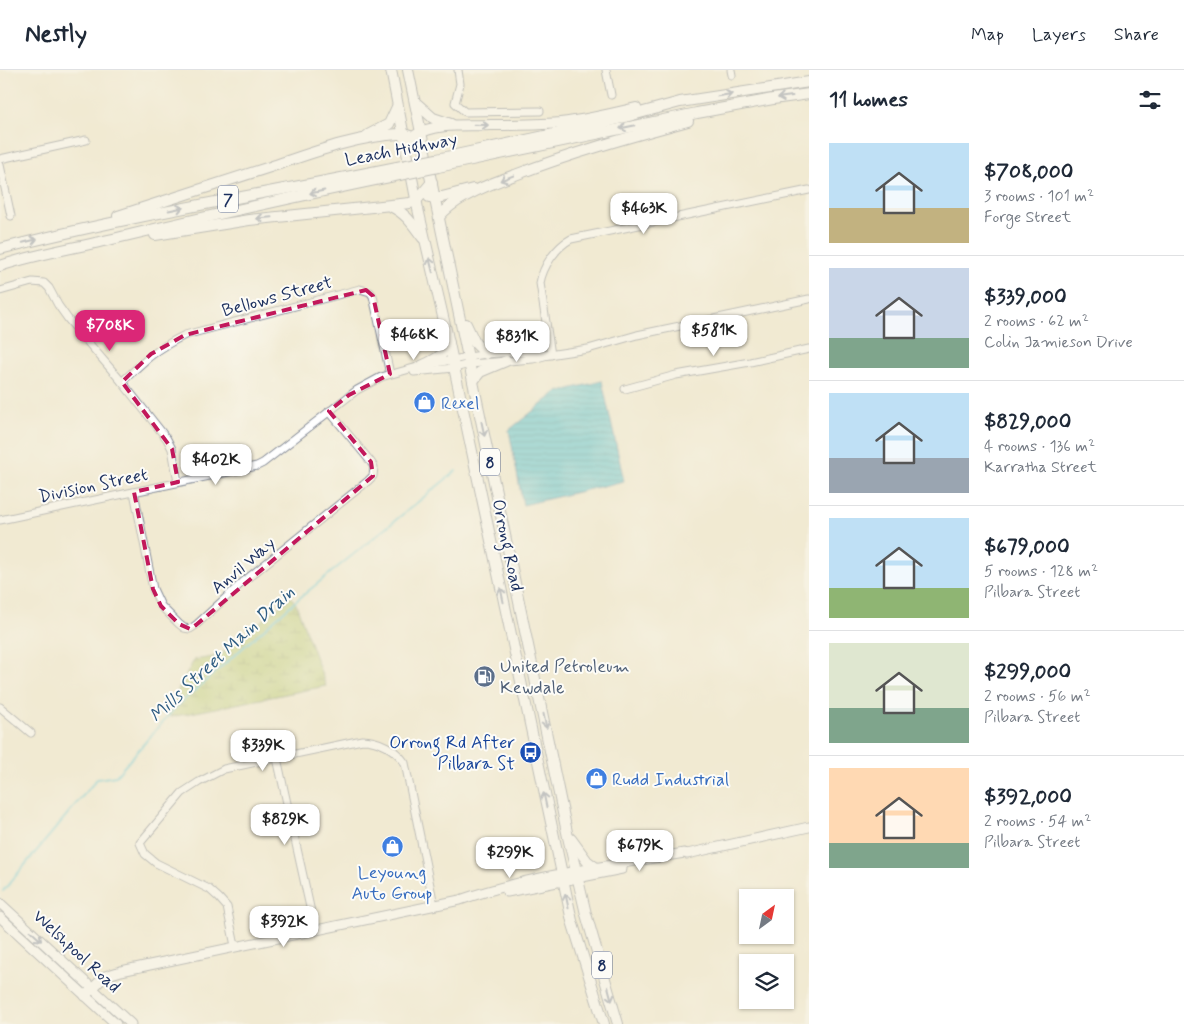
<!DOCTYPE html>
<meta charset="utf-8">
<style>
:root{--surface:#fff;--page:#f2f2f3;--text:#1f2937;--muted:#747a83;--line:#e0e1e3;--accent:#db2777}
body{margin:0;font-family:Mynerve,sans-serif;background:var(--page);color:var(--text);height:100vh;display:flex;flex-direction:column;font-size:19px;white-space:nowrap}
*{box-sizing:border-box;margin:0}
p{font-size:16px;color:var(--muted)}
.icon{flex:none;width:28px;height:28px;fill:none;stroke:currentColor;stroke-width:2;stroke-linecap:round;stroke-linejoin:round}
.map{position:relative;flex:1;overflow:hidden}
.panel{display:flex;flex-direction:column;background:var(--surface);width:375px}
.panel>*{flex:none}
.needle{width:32px;rotate:33deg}
.tools{position:absolute;left:739px;top:819px;display:grid;gap:10px}
.tools a{display:grid;place-items:center;width:55px;height:55px;border-radius:0px;background:var(--surface);box-shadow:0 1px 4px #0004;font-size:25px}
.price{position:absolute;translate:-50% -42px;padding:0 11px;border-radius:10px;background:#fff;color:#222;font-size:16px;line-height:32px;filter:drop-shadow(0 1px 2px #0008)}
.price::after{content:'';position:absolute;left:50%;top:30px;width:15px;height:11px;margin-left:-8px;background:inherit;clip-path:polygon(0 0,100% 0,50% 100%)}
.price.active{background:var(--accent);color:#fff}
ul{padding:0;list-style:none}
li{display:flex;align-items:center;gap:15px;height:125px;padding:0 20px}
li+li{border-top:1px solid var(--line)}
li span{display:grid;place-items:center;flex:none;width:140px;height:100px;border-radius:0px;color:#555}
li>.icon{margin-inline-start:auto}
span .icon{width:60px;height:60px;fill:#fffc;stroke-width:1}
li b{font-size:21px}
h2{display:flex;justify-content:space-between;align-items:center;height:60px;padding:0 20px;font-size:21px}
header{display:flex;align-items:center;gap:30px;box-sizing:border-box;height:70px;padding:0 25px;background:var(--surface);border-bottom:1px solid var(--line)}
header strong{font-size:24px}
nav{display:flex;gap:28px;margin-inline-start:auto;font-size:18px}
main{display:flex;flex:1;min-height:0}
.map>svg:first-child{display:block}
.wetland{fill:url(#wetland-marsh);stroke:#697c66}
.water{fill:url(#water-rules);stroke:#3b7a9a}
.lines{fill:none;stroke-linecap:round;stroke-linejoin:round}
.stream{stroke:#5bc6d5;stroke-width:2}
.minor-casing{stroke:#868c98;stroke-width:9}
.major-casing{stroke:#868c98;stroke-width:11}
.highway-casing{stroke:#868c98;stroke-width:12}
.minor{stroke:#fff;stroke-width:7}
.major{stroke:#fff;stroke-width:9}
.highway{stroke:#fff;stroke-width:10}
.highway-bridge-casing{stroke:#868c98;stroke-width:12;stroke-linecap:butt}
.highway-bridge{stroke:#fff;stroke-width:10}
.oneway{stroke:#8d97ae}
.marked{fill:none;stroke:#c2185b;stroke-width:4;stroke-dasharray:10 6;stroke-linejoin:round}
.labels{text-anchor:middle;stroke-width:4;stroke-linejoin:round;paint-order:stroke}
.shield{fill:#fdfcf7;stroke:#5f6c8c;stroke-width:1}
.shield-label{font-size:16px;font-weight:bold;fill:#1b2f5e}
.street-label{font-size:18px;fill:#1b2f5e;stroke:#fdfcf7}
.shop-label{font-size:18px;fill:#366cbe;stroke:#fdfcf7;text-anchor:start}
.service-label{font-size:18px;fill:#4e5e75;stroke:#fdfcf7;text-anchor:start}
.transit-label{font-size:18px;fill:#164399;stroke:#fdfcf7;text-anchor:end}
.water-label{font-size:19px;font-style:italic;fill:#2e5c82;stroke:#fdfcf7}
</style>
<header>
<strong>Nestly</strong>
<nav><a>Map</a><a>Layers</a><a>Share</a></nav>
</header>
<main>
<div class="map">
<svg width="809" height="954" viewBox="0 0 809 954">
<defs>
<pattern id="wetland-marsh" width="20" height="14" patternUnits="userSpaceOnUse" patternTransform="scale(1.25)"><rect width="20" height="14" fill="#b7ca6e"/><path d="M1 5h8M5 5V1M11 12h8M15 12V8" fill="none" stroke="#94a45e"/></pattern>
<pattern id="water-rules" width="6" height="5" patternUnits="userSpaceOnUse" patternTransform="scale(1.25)"><rect width="6" height="5" fill="#5bc6d5"/><path d="M0 2.5h6" fill="none" stroke="#4aa1b0"/></pattern>
</defs>
<rect width="100%" height="100%" fill="#fdfcf7"/>
<filter id="ink" filterUnits="userSpaceOnUse"><feTurbulence type="fractalNoise" baseFrequency=".02" numOctaves="2"/><feDisplacementMap in="SourceGraphic" scale="10" xChannelSelector="R" yChannelSelector="G"/><feConvolveMatrix kernelMatrix="1 2 1 2 8 2 1 2 1" color-interpolation-filters="sRGB"/></filter>
<filter id="wash" filterUnits="userSpaceOnUse"><feTurbulence type="fractalNoise" baseFrequency=".0096" numOctaves="4" result="noise"/><feDisplacementMap in="SourceGraphic" scale="20" xChannelSelector="R" yChannelSelector="G"/><feGaussianBlur stdDeviation="1.12" result="paint"/><feColorMatrix in="noise" values="0 0 0 0 0 0 0 0 0 0 0 0 0 0 0 0 0 1.4 0 .05"/><feComposite in="paint" operator="in"/></filter>
<g filter="url(#wash)">
<rect width="100%" height="100%" fill="#f1ead2"/>
<path class="wetland" d="M291,527L296,534L326,616L171,647L166,643L194,590L219,586Z"/>
<path class="water" d="M602,311L624,411L523,435L509,360L557,322Z"/>
<g class="lines">
<path class="stream" d="M3,821L97,709L116,706L174,639L291,535L456,401"/>
</g>
</g>
<g filter="url(#ink)">
<g class="lines">
<defs>
<g id="minor">
<path d="M458,0L460,14L455,33L465,42L540,41"/>
<path d="M606,0L611,25"/>
<path d="M731,0L732,5"/>
<path d="M0,89L86,70"/>
<path d="M0,95L11,146"/>
<path d="M0,221L32,212L44,213L49,218L58,235L68,249L122,312L167,369L172,379L178,412"/>
<path d="M551,285L540,213C543,196 556,177 571,169L809,120"/>
<path d="M432,294C470,286 508,278 548,285"/>
<path d="M414,302L454,298L470,294L533,289L548,285L588,279L637,265L809,229"/>
<path d="M122,312C145,290 156,279 185,265L360,219L370,222L373,226L390,304"/>
<path d="M625,319L676,305L750,292L809,279"/>
<path d="M134,422L153,519L161,536L179,554L184,558L190,559L196,555L243,512L368,411L373,406L374,397L371,392L329,341"/>
<path d="M0,450L257,396L263,393L357,320L381,307L421,296"/>
<path d="M0,637L31,663"/>
<path d="M277,688L315,860"/>
<path d="M235,876L227,837L219,828L209,819L156,793L145,784L140,773L182,723L199,712L224,699L362,670C378,670 396,679 405,693L434,835"/>
</g>
<g id="major">
<path d="M507,822L622,799"/>
<path d="M0,833L131,954"/>
<path d="M0,847L116,954"/>
<path d="M85,926L105,906L121,901L460,830C532,805 609,796 684,783L687,784L809,757"/>
</g>
<g id="highway">
<path d="M391,0L418,139L447,264L572,851L604,954"/>
<path d="M408,0L568,767L586,844L618,954"/>
<path d="M415,32L433,48L451,54"/>
<path d="M368,65L389,54L397,37"/>
<path d="M416,65C437,52 467,56 491,55C514,55 537,55 560,53C586,50 611,44 636,38"/>
<path d="M437,89L596,55L680,32L809,12"/>
<path d="M438,97L697,43L773,29L809,24"/>
<path d="M429,127H442L473,119"/>
<path d="M390,136C406,143 413,155 423,168"/>
<path d="M118,146C169,130 219,113 270,97C312,83 353,67 398,64C409,63 418,70 424,78"/>
<path d="M439,147C454,127 492,113 515,105C572,83 629,67 688,51"/>
<path d="M155,165L249,150L410,133L416,131L432,112"/>
<path d="M0,179C131,145 265,124 397,97"/>
<path d="M0,196C40,183 81,177 121,167C214,145 306,124 399,105"/>
<path d="M466,254L475,273L486,284"/>
<path d="M419,297C431,292 445,286 449,273"/>
<path d="M473,311L480,302L506,291"/>
<path d="M571,769L587,791L595,797"/>
</g>
</defs>
<use href="#minor" class="minor-casing"/>
<use href="#major" class="major-casing"/>
<use href="#highway" class="highway-casing"/>
<use href="#minor" class="minor"/>
<use href="#major" class="major"/>
<use href="#highway" class="highway"/>
<defs>
<g id="highway-bridge">
<path d="M397,97L437,89"/>
<path d="M399,105L438,97"/>
</g>
</defs>
<use href="#highway-bridge" class="highway-bridge-casing"/>
<use href="#highway-bridge" class="highway-bridge"/>
</g>
<defs><path id="oneway-shaft" d="M-6 0H5M1.5-3L5.5 0L1.5 3" fill="none" stroke-width="1.6" stroke-linecap="round" stroke-linejoin="round" transform="scale(1.25)"/></defs>
<g class="oneway">
<use href="#oneway-shaft" transform="translate(725 25) rotate(-9)"/>
<use href="#oneway-shaft" transform="translate(785 27) rotate(173)"/>
<use href="#oneway-shaft" transform="translate(481 55) rotate(1)"/>
<use href="#oneway-shaft" transform="translate(627 57) rotate(168)"/>
<use href="#oneway-shaft" transform="translate(507 108) rotate(159)"/>
<use href="#oneway-shaft" transform="translate(317 122) rotate(168)"/>
<use href="#oneway-shaft" transform="translate(176 139) rotate(-12)"/>
<use href="#oneway-shaft" transform="translate(264 148) rotate(175)"/>
<use href="#oneway-shaft" transform="translate(30 171) rotate(-14)"/>
<use href="#oneway-shaft" transform="translate(431 195) rotate(-104)"/>
<use href="#oneway-shaft" transform="translate(483 359) rotate(78)"/>
<use href="#oneway-shaft" transform="translate(502 525) rotate(-102)"/>
<use href="#oneway-shaft" transform="translate(545 651) rotate(78)"/>
<use href="#oneway-shaft" transform="translate(545 730) rotate(-102)"/>
<use href="#oneway-shaft" transform="translate(567 831) rotate(-102)"/>
<use href="#oneway-shaft" transform="translate(36 866) rotate(43)"/>
<use href="#oneway-shaft" transform="translate(610 924) rotate(75)"/>
</g>
</g>
<path d="M0 0H809V954H0ZM366,220L373,226L390,304L349,325L329,341L371,392L373,406L196,555L190,559L179,554L161,536L153,519L134,422L178,412L172,379L122,312L151,284L185,265Z" fill="#f1ead2" fill-opacity=".55" fill-rule="evenodd"/>
<path class="marked" d="M366,220L373,226L390,304L349,325L329,341L371,392L373,406L196,555L190,559L179,554L161,536L153,519L134,422L178,412L172,379L122,312L151,284L185,265Z"/>
<defs>
<symbol id="shop-disc" viewBox="-11 -11 22 22"><circle r="9.5" fill="#3f7fe0" stroke="#fdfcf7"/><path d="M-5-2.5h2.3a2.7 3.5 0 0 1 5.4 0H5L5.5 6h-11ZM-1.5-2.5h3a1.5 2.3 0 0 0-3 0Z" fill="#fff"/></symbol>
<symbol id="fuel-disc" viewBox="-11 -11 22 22"><circle r="9.5" fill="#5c6f8a" stroke="#fdfcf7"/><path d="M-5.5-6h7V0h2V4h1.3V-2.5L3-4.5l.8-.8L6-3V5H2.5V1h-1V6h-7ZM-4.2-4.7v3.2H.2V-4.7Z" fill="#fff"/></symbol>
<symbol id="bus-disc" viewBox="-11 -11 22 22"><circle r="9.5" fill="#1a4fb4" stroke="#fdfcf7"/><path d="M-5-6H5V4H4V6H2V4H-2V6H-4V4H-5ZM-3.5-4V0h7V-4ZM-3.5 1.2v1.5H-2V1.2ZM2 1.2v1.5H3.5V1.2Z" fill="#fff"/></symbol>
</defs>
<g fill-rule="evenodd">
<use href="#shop-disc" x="412" y="320" width="25" height="25"/>
<use href="#fuel-disc" x="472" y="594" width="25" height="25"/>
<use href="#bus-disc" x="518" y="670" width="25" height="25"/>
<use href="#shop-disc" x="584" y="696" width="25" height="25"/>
<use href="#shop-disc" x="380" y="764" width="25" height="25"/>
</g>
<g class="labels">
<g class="shield">
<rect x="218" y="115.5" width="20" height="27" rx="4"/>
<rect x="480" y="378.5" width="20" height="27" rx="4"/>
<rect x="592" y="881.5" width="20" height="27" rx="4"/>
</g>
<g class="shield-label">
<text x="228" y="135">7</text>
<text x="490" y="398">8</text>
<text x="602" y="901">8</text>
</g>
<g class="street-label">
<text transform="translate(401 79) rotate(-11)" y="6">Leach Highway</text>
<text transform="translate(277 226) rotate(-15)" y="6">Bellows Street</text>
<text transform="translate(93 415) rotate(-12)" y="6">Division Street</text>
<text transform="translate(508 475) rotate(78)" y="6">Orrong Road</text>
<text transform="translate(243 495) rotate(-40)" y="6">Anvil Way</text>
<text transform="translate(77 881) rotate(43)" y="6">Welshpool Road</text>
</g>
<g class="shop-label">
<text x="441" y="339">Rexel</text>
<text x="612" y="715">Rudd Industrial</text>
<text x="392" y="808" text-anchor="middle">Leyoung<tspan x="392" dy="21">Auto Group</tspan></text>
</g>
<g class="service-label">
<text x="500" y="602">United Petroleum<tspan x="500" dy="21">Kewdale</tspan></text>
</g>
<g class="transit-label">
<text x="515" y="678">Orrong Rd After<tspan x="515" dy="21">Pilbara St</tspan></text>
</g>
<g class="water-label">
<text transform="translate(221 583) rotate(-43)" y="7">Mills Street Main Drain</text>
</g>
</g>
</svg>
<div class="tools">
<a><svg class="needle" viewBox="-14 -14 28 28"><path d="M0-13l5 13h-10z" fill="#e53935"/><path d="M0 13l5-13h-10z" fill="#747a83"/></svg></a>
<a><svg class="icon" aria-label="layers" viewBox="0 0 24 24"><path d="M12 4l9 5-9 5-9-5zM3 14l9 5 9-5"/></svg></a>
</div>
<b class="price" style="left:644px;top:165px">$463K</b>
<b class="price active" style="left:110px;top:282px">$708K</b>
<b class="price" style="left:714px;top:287px">$581K</b>
<b class="price" style="left:414px;top:291px">$468K</b>
<b class="price" style="left:517px;top:293px">$831K</b>
<b class="price" style="left:216px;top:416px">$402K</b>
<b class="price" style="left:263px;top:702px">$339K</b>
<b class="price" style="left:285px;top:776px">$829K</b>
<b class="price" style="left:640px;top:802px">$679K</b>
<b class="price" style="left:510px;top:809px">$299K</b>
<b class="price" style="left:284px;top:878px">$392K</b>
</div>
<section class="panel">
<h2>11 homes<svg class="icon" aria-label="filters" viewBox="0 0 24 24"><path d="M4 7h16M4 17h16"/><circle cx="9" cy="7" r="2"/><circle cx="15" cy="17" r="2"/></svg></h2>
<ul>
<li><span style="background:linear-gradient(#bfe0f5 65%,#c2b280 0)"><svg class="icon" aria-label="home" viewBox="0 0 24 24"><path d="M3 11l9-7 9 7M6 9v11h12V9"/></svg></span><div><b>$708,000</b><p>3 rooms · 101 m²</p><p>Forge Street</p></div></li>
<li><span style="background:linear-gradient(#c9d6e8 70%,#7fa58c 0)"><svg class="icon" aria-label="home" viewBox="0 0 24 24"><path d="M3 11l9-7 9 7M6 9v11h12V9"/></svg></span><div><b>$339,000</b><p>2 rooms · 62 m²</p><p>Colin Jamieson Drive</p></div></li>
<li><span style="background:linear-gradient(#bfe0f5 65%,#9aa5b1 0)"><svg class="icon" aria-label="home" viewBox="0 0 24 24"><path d="M3 11l9-7 9 7M6 9v11h12V9"/></svg></span><div><b>$829,000</b><p>4 rooms · 136 m²</p><p>Karratha Street</p></div></li>
<li><span style="background:linear-gradient(#bfe0f5 70%,#8fb573 0)"><svg class="icon" aria-label="home" viewBox="0 0 24 24"><path d="M3 11l9-7 9 7M6 9v11h12V9"/></svg></span><div><b>$679,000</b><p>5 rooms · 128 m²</p><p>Pilbara Street</p></div></li>
<li><span style="background:linear-gradient(#dfe7d0 65%,#7fa58c 0)"><svg class="icon" aria-label="home" viewBox="0 0 24 24"><path d="M3 11l9-7 9 7M6 9v11h12V9"/></svg></span><div><b>$299,000</b><p>2 rooms · 56 m²</p><p>Pilbara Street</p></div></li>
<li><span style="background:linear-gradient(#ffd9b3 75%,#7fa58c 0)"><svg class="icon" aria-label="home" viewBox="0 0 24 24"><path d="M3 11l9-7 9 7M6 9v11h12V9"/></svg></span><div><b>$392,000</b><p>2 rooms · 54 m²</p><p>Pilbara Street</p></div></li>
</ul>
</section>
</main>
